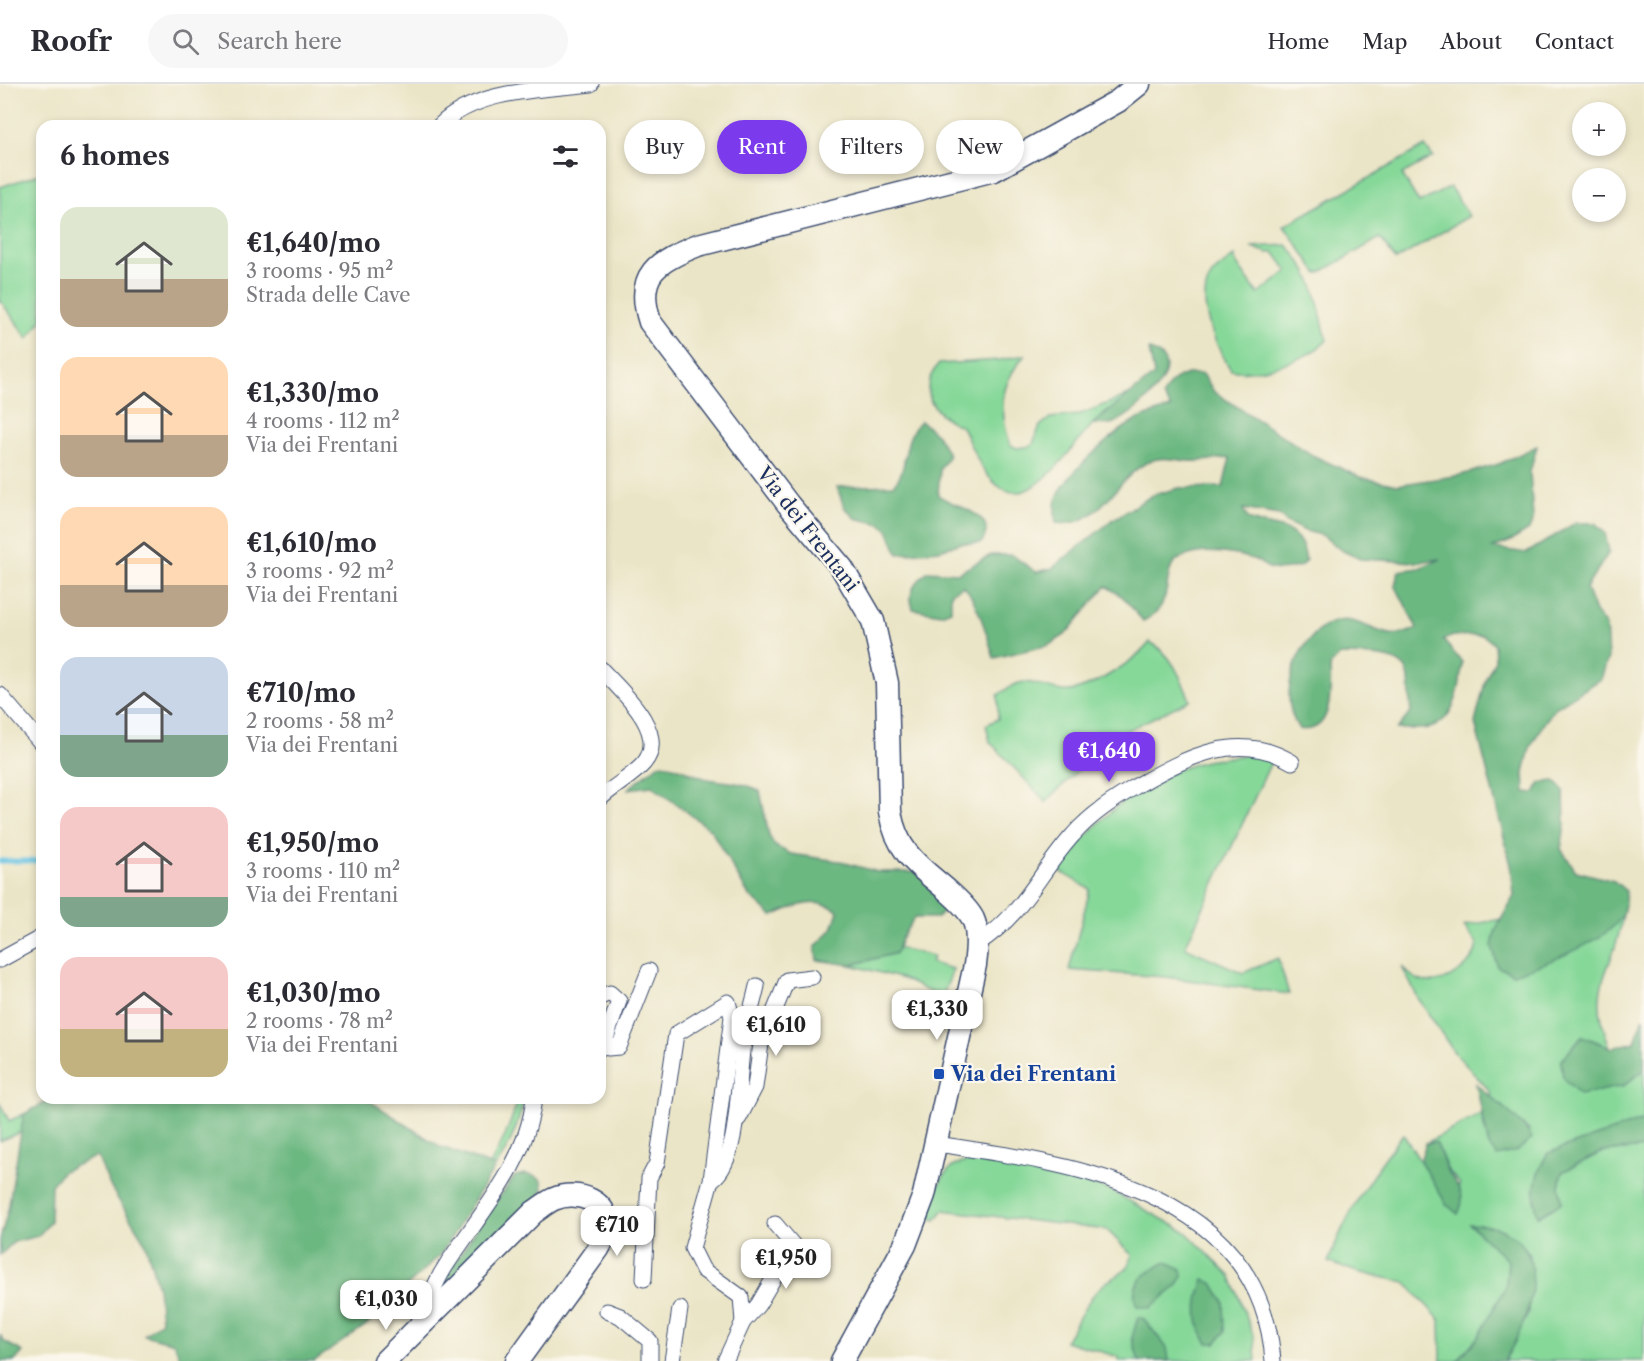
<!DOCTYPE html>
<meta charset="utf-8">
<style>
:root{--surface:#fff;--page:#f7f7f7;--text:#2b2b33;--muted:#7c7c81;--line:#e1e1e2;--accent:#7c3aed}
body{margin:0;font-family:"Libre Caslon Text",serif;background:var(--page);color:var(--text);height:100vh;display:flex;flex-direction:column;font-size:22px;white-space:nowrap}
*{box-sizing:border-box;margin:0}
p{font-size:20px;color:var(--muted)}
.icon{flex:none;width:33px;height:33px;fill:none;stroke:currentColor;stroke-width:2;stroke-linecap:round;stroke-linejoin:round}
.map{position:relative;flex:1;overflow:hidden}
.panel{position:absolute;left:36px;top:36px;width:570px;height:984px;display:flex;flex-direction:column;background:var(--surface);border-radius:18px;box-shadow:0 3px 9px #0003}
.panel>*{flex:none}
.guide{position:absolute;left:624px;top:36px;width:570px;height:54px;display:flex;gap:12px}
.controls{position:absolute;left:1572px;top:18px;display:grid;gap:12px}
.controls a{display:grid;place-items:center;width:54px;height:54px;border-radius:50%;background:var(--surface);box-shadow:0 3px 9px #0003;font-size:30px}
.price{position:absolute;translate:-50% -51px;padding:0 14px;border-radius:12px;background:#fff;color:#222;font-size:20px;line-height:39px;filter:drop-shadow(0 2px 3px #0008)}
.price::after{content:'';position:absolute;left:50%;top:36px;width:18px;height:14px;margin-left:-9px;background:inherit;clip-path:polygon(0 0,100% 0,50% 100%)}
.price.on{background:var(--accent);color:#fff}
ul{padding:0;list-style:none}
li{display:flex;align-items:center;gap:18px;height:150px;padding:0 24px}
li span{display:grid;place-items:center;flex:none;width:168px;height:120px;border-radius:18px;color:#555}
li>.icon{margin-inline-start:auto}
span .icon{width:72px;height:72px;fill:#fffc;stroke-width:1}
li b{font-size:26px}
h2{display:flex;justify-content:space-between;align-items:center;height:72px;padding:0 24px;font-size:26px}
.pill{padding:0 21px;border-radius:27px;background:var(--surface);box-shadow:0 3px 9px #0003;font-size:21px;line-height:54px}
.pill.on{background:var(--accent);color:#fff}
header{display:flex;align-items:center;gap:36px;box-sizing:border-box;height:84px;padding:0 30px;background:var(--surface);border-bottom:2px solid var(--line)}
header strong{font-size:28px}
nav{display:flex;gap:33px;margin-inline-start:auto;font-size:21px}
.search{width:420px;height:54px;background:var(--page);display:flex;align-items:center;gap:15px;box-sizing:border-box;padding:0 21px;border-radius:33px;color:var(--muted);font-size:22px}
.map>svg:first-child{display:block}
.green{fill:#86d899;stroke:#50847c;stroke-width:1.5}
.forest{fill:#6cb881;stroke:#447470;stroke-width:1.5}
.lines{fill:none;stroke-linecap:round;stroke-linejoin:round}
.stream{stroke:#66c3e4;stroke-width:5}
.street-casing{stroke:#3a4a6e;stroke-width:17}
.secondary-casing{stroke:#3a4a6e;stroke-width:25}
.street{stroke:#fff;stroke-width:15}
.secondary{stroke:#fff;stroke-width:22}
.transit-dot{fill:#1a4fb4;stroke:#fbf7ec;stroke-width:2}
.labels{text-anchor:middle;stroke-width:4.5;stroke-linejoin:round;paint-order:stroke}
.street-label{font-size:20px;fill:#1b2f5e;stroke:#fbf7ec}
.transit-label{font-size:20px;font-weight:bold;fill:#164399;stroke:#fbf7ec;text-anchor:start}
</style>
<header>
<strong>Roofr</strong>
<div class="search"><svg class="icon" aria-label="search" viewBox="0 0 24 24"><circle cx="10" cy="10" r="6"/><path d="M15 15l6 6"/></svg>Search here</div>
<nav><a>Home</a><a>Map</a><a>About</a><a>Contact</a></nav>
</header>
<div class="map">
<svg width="1644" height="1277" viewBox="0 0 1644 1277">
<rect width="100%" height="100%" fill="#fbf7ec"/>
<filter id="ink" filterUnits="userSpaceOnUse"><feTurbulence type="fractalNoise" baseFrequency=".0167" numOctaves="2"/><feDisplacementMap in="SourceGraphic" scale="12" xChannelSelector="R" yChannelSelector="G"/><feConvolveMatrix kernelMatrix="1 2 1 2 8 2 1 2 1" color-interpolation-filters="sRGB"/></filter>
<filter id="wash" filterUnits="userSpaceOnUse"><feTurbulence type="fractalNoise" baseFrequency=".008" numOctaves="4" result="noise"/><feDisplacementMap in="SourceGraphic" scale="24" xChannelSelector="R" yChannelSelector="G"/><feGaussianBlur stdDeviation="1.35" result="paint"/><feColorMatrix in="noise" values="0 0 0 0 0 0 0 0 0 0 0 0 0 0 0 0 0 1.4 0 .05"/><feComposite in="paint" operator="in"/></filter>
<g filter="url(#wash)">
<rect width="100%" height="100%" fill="#ebe5c7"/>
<g class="green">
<path d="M1425,62L1433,73L1402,90L1419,119L1450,103L1469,132L1396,176L1380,154L1318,190L1284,142Z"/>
<path d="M42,89V235L28,255L0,216V103Z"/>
<path d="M1287,161C1319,197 1315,213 1327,256C1311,275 1255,292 1231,286C1217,264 1195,220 1210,194C1216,184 1226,179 1235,172V177L1258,210L1288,187L1274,168L1268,169L1251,163Z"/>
<path d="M1025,271C999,301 999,324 1010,361L1017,364L1032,362L1040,342L1050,334L1078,331L1129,311C1117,321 1104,329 1093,340C1075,359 1050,398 1024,407C996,415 979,380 970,360C968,356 965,347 962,343C959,340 953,340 950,337C927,322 920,301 939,280L1000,276Z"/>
<path d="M1150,558C1173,571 1180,593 1190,616L1080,669L1085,679L1046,718L990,658L986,641L998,635V611C1030,587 1031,603 1063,607C1086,610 1137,575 1150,558Z"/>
<path d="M1253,670L1273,674L1185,863L1243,889L1278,874L1289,910L1166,893L1069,886L1090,805L1059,787C1093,738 1139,696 1198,679C1216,674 1235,673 1253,670Z"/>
<path d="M1623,830C1615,889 1584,898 1610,963L1582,952L1561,977L1563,993L1623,1002L1644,986V1036L1548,1069L1534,1116L1539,1132L1559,1102L1562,1088L1602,1068L1644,1064V1277H1504L1528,1230L1530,1170C1511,1147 1501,1141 1471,1141L1508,1177L1506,1202L1479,1252L1457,1277H1441L1440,1236L1405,1198L1357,1188L1328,1178C1347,1129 1370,1092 1403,1050L1447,1120L1460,1100L1447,1085L1436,1059H1426L1481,1030L1489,1062L1529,1046L1493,1017L1489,1006L1454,968L1418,914L1402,883C1409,890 1416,897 1427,898C1449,900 1475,880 1477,860L1464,842L1502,835C1491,852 1492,864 1498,882C1542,873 1595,869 1623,830Z"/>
<path d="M898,864L933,872L931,879L953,885L942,914L903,895L851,881L896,869Z"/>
<path d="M519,1014H524C519,1040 511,1061 495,1083L490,1081L506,1050Z"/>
<path d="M0,1019L9,1037L24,1030L21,1048L0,1057Z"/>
<path d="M997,1077L1108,1105L1186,1148L1231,1193L1254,1253L1256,1277H1118L1119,1273L1065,1257C1078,1239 1086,1215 1103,1201C1115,1191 1130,1189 1132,1171L1107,1146L943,1126L936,1136L930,1134C933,1117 939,1087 958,1080C969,1076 986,1078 997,1077Z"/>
</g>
<g class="forest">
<path d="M1149,266C1194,280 1137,328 1116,338C1109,341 1101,341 1093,340L1154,291Z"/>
<path d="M1188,290H1203L1214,308L1312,371L1360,393L1397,401L1461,391L1499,380L1537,362L1530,388L1533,435L1529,446L1511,457L1493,464L1527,469L1575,439H1595L1605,449L1609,468L1586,504L1595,528L1606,542L1608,574L1601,595L1555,624L1544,639L1530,664L1524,688L1525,708L1535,709L1540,699L1555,697L1564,707L1565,741L1561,765L1576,787L1614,797L1626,807C1625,814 1625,824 1623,830C1611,857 1539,882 1513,890L1498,883L1492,862L1496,845L1514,812L1511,781L1475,639L1486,594L1495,576L1494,560L1483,551L1453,552L1443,556L1462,578C1461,600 1457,631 1435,642C1426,647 1407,644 1397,645L1411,628C1409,616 1411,602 1408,590C1402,568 1358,572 1340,571L1330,581C1331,604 1334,651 1299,645C1287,627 1287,607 1293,587C1299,564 1323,531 1351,537C1375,542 1389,560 1417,544L1395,501L1399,487L1419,484L1441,475L1417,478L1360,475L1341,466L1322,451L1305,447L1286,438L1279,431L1243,425L1248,435C1275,447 1300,437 1306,476L1301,482C1291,484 1280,488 1269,484C1264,482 1259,477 1253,475C1233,469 1200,464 1181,474C1157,486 1180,520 1143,537L1123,513L1106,502L1065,551L1049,561L994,574C989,557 976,511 963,502L951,509V526L941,530L913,525C907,507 915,499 928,487L958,489L991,471H1012L1036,488L1051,485L1115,434L1153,411L1179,404L1223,403L1230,374C1217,375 1201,378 1188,377C1172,375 1160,371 1144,380C1112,399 1099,445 1056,439C1055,431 1054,424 1056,416C1064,392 1113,349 1135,337C1146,331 1159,328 1171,324L1163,312C1169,299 1174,294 1188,290Z"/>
<path d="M921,337L937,351L949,371L940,385L938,411C953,423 1002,430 981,459H961L940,466L898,470L888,446L881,440L855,434L844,423L837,403L893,401C911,385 899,357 921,337Z"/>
<path d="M659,680C677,680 688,689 704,694C723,699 743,697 760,707L769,752L775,762L791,770L838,777L878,788H915L947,815L943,828L937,834H914L901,855L896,869L851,881L817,876L815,863L832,845L838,827C818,811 793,823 772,832L748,810L711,746L652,702L628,705Z"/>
<path d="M1644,933V986L1623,1002L1580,1011L1563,993L1561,977L1582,952L1612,964L1635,958Z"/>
<path d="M1476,1000C1490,1013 1527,1040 1532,1055L1517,1067L1497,1072L1489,1062Z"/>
<path d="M54,1014H365L439,1062L495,1083L441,1170L365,1242L314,1277H181L174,1259L144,1251L161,1237L158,1204L145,1158L111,1104L97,1072L63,1087L51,1101L50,1138L38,1152L14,1158L0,1171V1156L8,1126L24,1030Z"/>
<path d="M1644,1036V1064L1602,1068L1562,1088L1559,1102L1562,1118L1538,1132C1531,1108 1535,1090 1548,1069Z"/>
<path d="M1436,1058C1441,1067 1442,1077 1447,1086C1457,1103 1468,1109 1458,1130L1447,1121L1420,1077L1426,1059Z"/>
<path d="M525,1090L535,1092L542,1097L543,1105L538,1114L445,1210L438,1204L479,1141L515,1092Z"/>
<path d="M1470,1140C1558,1143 1537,1225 1504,1277H1457L1479,1252L1506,1202L1508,1177Z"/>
<path d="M1166,1178L1180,1184L1183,1192L1177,1202L1150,1224L1137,1222C1127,1198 1149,1187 1166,1178Z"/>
<path d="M1204,1196L1213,1199L1224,1218L1225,1248L1216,1259H1208C1194,1240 1195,1218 1204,1196Z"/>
<path d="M1138,1233L1144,1235L1167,1264L1169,1277H1139L1132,1254Z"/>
<path d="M0,1250L3,1257L23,1268L15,1277H0Z"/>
</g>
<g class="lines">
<path class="stream" d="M0,777H42"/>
</g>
</g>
<g filter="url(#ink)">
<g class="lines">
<defs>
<g id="street">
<path d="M439,42C477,5 541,6 591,0"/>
<path d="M600,584C619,605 670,648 644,679C632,693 613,702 600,715"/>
<path d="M0,611L42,660"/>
<path d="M977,860C1025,829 1037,791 1073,751C1091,730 1115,715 1138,701C1187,673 1238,646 1292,678"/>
<path d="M0,876L42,853"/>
<path d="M600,913L610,909L619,917L606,954L608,964L619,963L649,887"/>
<path d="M739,1034L755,1003L761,960L787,896L812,893"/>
<path d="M936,1060C1072,1080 1261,1105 1273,1277"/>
<path d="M713,1095C741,1074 737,993 743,960C746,941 753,921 757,902"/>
<path d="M644,1195L649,1094L657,1079L676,950L728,918L732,933L711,1096L692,1164L703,1186L741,1213L743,1238"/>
<path d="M607,1227L620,1232L650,1257V1277"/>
<path d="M419,1239C427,1219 435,1198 447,1180C481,1128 527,1079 534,1014"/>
<path d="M672,1277L680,1225"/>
<path d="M725,1277L743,1238L758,1221L793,1161L775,1140"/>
</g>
<g id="secondary">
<path d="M385,1277L534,1128C540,1124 547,1118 554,1115C577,1105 612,1117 606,1147C605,1153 601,1160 598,1165L517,1277"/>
<path d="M842,1277L905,1161L924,1111L975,881C977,867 979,848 973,835C968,825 957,815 948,807C919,782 897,769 890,728L887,599L873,537L842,484L788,420L650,238C634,190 658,177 698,161L994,86L1118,17L1139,0"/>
</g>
</defs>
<use href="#street" class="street-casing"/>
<use href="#secondary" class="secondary-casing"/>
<use href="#street" class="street"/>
<use href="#secondary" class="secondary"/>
</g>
</g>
<rect class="transit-dot" x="933" y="984" width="12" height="12" rx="3"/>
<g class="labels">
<g class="street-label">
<text transform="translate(808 445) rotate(52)" y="7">Via dei Frentani</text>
</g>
<g class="transit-label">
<text x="951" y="997">Via dei Frentani</text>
</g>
</g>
</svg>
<div class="controls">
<a>+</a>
<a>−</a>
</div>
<b class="price on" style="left:1109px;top:699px">€1,640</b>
<b class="price" style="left:937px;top:957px">€1,330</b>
<b class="price" style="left:776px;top:973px">€1,610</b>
<b class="price" style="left:617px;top:1173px">€710</b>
<b class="price" style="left:786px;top:1206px">€1,950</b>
<b class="price" style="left:386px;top:1247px">€1,030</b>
<div class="guide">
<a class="pill">Buy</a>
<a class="pill on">Rent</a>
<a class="pill">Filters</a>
<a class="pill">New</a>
</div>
<section class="panel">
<h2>6 homes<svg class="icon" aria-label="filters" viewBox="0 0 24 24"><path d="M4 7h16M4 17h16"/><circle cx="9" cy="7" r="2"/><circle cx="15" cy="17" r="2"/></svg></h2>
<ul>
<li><span style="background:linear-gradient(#dfe7d0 60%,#b9a48a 0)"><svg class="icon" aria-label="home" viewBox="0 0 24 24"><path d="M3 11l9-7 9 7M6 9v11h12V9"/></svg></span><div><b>€1,640/mo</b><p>3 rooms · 95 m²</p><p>Strada delle Cave</p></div></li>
<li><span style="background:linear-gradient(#ffd9b3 65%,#b9a48a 0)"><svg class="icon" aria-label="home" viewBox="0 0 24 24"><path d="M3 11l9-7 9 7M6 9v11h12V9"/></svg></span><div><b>€1,330/mo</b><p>4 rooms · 112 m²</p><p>Via dei Frentani</p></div></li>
<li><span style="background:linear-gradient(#ffd9b3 65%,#b9a48a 0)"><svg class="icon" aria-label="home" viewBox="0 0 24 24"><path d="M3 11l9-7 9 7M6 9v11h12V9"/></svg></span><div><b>€1,610/mo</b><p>3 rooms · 92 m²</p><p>Via dei Frentani</p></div></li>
<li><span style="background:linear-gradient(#c9d6e8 65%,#7fa58c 0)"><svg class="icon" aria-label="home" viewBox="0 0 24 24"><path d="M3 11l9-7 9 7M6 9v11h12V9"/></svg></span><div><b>€710/mo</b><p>2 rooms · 58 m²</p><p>Via dei Frentani</p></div></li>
<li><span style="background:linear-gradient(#f6c9c9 75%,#7fa58c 0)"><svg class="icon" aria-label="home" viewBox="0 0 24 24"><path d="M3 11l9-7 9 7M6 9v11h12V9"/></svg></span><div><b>€1,950/mo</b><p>3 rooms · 110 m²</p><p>Via dei Frentani</p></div></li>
<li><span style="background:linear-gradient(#f6c9c9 60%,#c2b280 0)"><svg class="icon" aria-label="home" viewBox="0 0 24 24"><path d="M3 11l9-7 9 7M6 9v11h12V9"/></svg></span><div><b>€1,030/mo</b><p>2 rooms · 78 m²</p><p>Via dei Frentani</p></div></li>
</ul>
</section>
</div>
